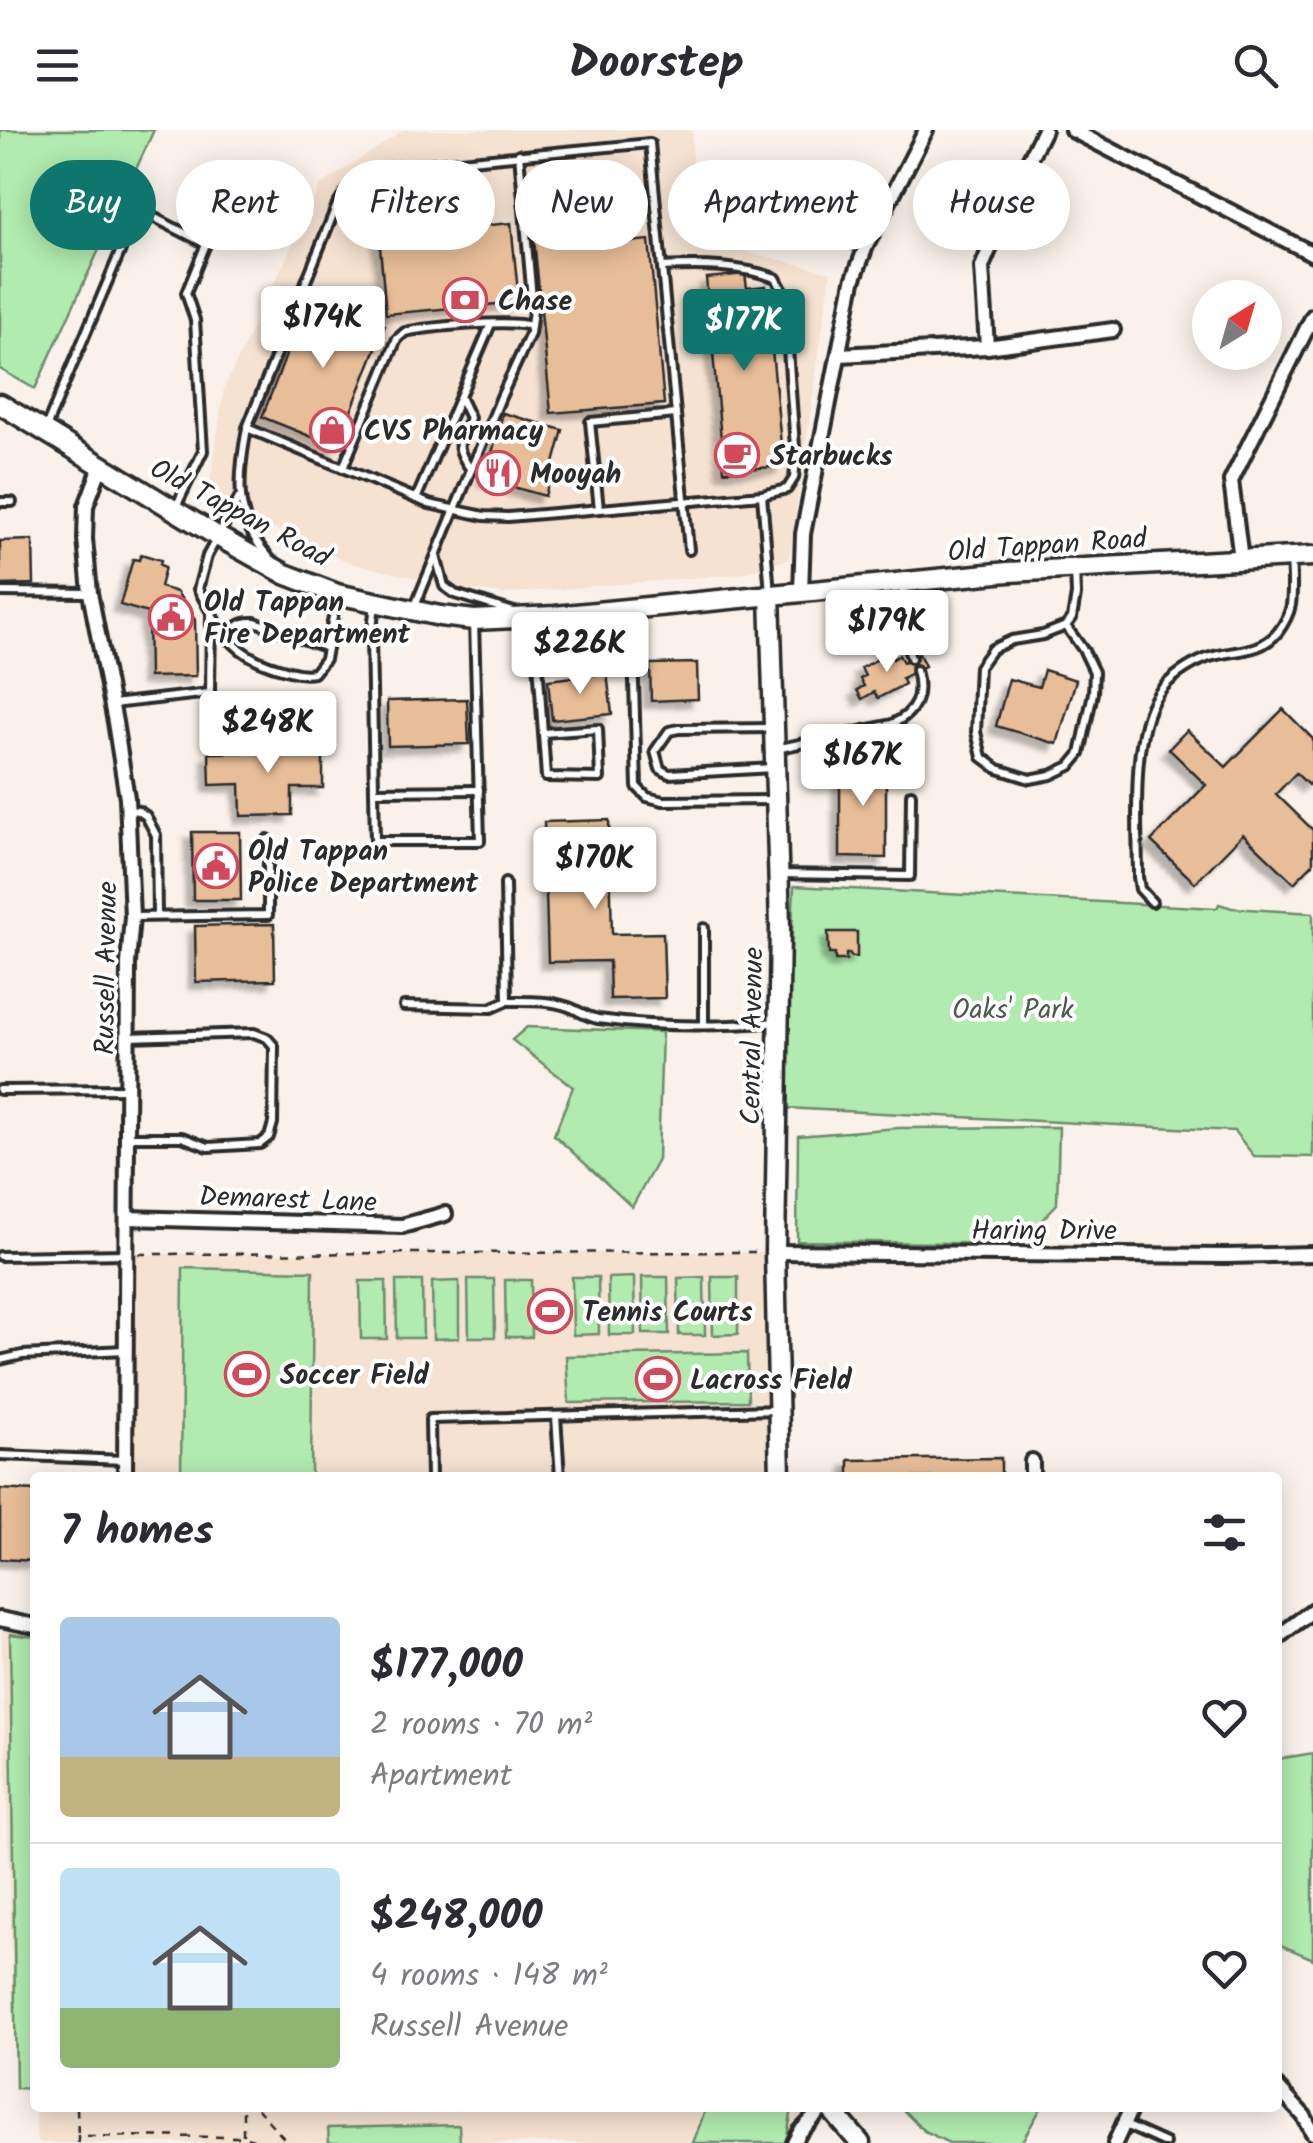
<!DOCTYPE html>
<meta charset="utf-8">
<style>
:root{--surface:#fff;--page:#f7f7f7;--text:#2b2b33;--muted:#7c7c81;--line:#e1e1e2;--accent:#0f766e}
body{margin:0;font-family:Kalam,sans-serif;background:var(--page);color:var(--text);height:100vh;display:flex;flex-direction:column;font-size:38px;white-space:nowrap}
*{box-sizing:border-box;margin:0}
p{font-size:32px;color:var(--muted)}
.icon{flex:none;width:55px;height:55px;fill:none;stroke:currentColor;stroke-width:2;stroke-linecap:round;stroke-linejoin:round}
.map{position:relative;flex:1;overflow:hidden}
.side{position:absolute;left:30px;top:1342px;width:1252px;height:640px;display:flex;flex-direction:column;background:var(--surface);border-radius:10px;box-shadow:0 5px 25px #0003}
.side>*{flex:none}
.guide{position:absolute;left:30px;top:30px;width:1255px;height:90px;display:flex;gap:20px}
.needle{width:65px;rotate:37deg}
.buttons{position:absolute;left:1192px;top:150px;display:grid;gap:20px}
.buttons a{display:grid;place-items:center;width:90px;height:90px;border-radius:50%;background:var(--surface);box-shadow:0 5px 25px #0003;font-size:50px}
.price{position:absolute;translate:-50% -85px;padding:0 22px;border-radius:10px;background:#fff;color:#222;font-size:32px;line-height:65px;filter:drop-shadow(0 2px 5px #0008)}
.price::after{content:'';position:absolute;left:50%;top:60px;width:30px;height:22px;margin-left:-15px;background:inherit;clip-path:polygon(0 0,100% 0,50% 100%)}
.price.active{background:var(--accent);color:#fff}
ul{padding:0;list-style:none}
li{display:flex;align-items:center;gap:30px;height:250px;padding:0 30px}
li+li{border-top:2px solid var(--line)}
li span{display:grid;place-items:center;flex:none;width:280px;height:200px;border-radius:10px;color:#555}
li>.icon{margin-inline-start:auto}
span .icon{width:120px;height:120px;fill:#fffc;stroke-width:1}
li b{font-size:42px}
h2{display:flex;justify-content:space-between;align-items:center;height:120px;padding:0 30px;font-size:42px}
.chip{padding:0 35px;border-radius:45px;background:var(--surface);box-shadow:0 5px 25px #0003;font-size:35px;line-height:90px}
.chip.active{background:var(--accent);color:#fff}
header{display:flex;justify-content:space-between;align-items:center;height:130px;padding:0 30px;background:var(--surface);font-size:45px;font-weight:800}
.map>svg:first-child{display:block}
.built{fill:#f5e2d1}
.green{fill:#b1ebaf;stroke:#6e8b6d;stroke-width:2.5}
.building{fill:#e8be98;stroke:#2b2b2b;stroke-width:2.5;filter:url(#shadow)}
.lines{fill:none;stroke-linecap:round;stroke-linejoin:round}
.service-casing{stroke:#2b2b2b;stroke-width:14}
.minor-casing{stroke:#2b2b2b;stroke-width:20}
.tertiary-casing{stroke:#2b2b2b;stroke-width:25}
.secondary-casing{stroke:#2b2b2b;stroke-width:25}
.path{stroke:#2b2b2b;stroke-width:2.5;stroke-dasharray:8 8;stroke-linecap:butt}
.service{stroke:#fff;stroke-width:6}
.minor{stroke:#fff;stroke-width:12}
.tertiary{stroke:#fff;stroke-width:18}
.secondary{stroke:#fff;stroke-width:18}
.labels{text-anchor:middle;stroke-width:8;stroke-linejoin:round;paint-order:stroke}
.poi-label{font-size:28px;font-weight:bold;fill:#2b2b2b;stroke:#fff;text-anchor:start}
.street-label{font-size:28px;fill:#2b2b2b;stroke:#fff}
.park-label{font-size:28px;fill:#4c5b4c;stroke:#fff}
</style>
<header><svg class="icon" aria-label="menu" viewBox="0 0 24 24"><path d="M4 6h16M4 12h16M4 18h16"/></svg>Doorstep<svg class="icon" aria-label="search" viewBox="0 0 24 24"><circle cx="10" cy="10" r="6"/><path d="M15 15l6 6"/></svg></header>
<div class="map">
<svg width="1313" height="2013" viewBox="0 0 1313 2013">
<defs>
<filter id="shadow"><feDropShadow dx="-7" dy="7" stdDeviation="2.5" flood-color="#0004"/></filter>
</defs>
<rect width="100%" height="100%" fill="#faf2ea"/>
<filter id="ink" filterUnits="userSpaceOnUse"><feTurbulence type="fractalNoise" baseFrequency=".01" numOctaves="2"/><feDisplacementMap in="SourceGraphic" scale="20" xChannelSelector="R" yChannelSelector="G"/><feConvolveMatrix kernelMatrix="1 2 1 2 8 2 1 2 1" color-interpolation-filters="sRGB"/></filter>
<g filter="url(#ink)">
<g class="built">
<path d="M404,0H692V109L831,142L789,429L739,444L503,464L459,458L351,433L208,369L224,258L321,55Z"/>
<path d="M775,1122L780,1347L125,1348L128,1124Z"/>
<path d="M1,1489L35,1496V1967L34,1959L16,1958Z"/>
<path d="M35,1978H823L794,2013H37Z"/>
</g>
<g class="green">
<path d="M0,0H154L35,259L0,239Z"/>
<path d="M794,756L1217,778L1219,774L1232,778L1313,783V1027L1254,1026L1234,1001L784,978Z"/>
<path d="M527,897L662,902L658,1030L632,1077L554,1005L573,957L512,910Z"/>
<path d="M1059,997L1057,1074L1019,1114L797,1111L798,1006L898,998Z"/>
<path d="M183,1138L313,1141L311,1347H181Z"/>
<path d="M572,1147H598L599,1204L573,1205Z"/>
<path d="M634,1147L635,1205H609L608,1148Z"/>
<path d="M642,1147H668L669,1204H643Z"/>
<path d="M704,1147L705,1205H679L678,1148Z"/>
<path d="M712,1147H738V1204L713,1205Z"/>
<path d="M494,1149L495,1207H469L468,1149Z"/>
<path d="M505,1150H531L532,1207H506Z"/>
<path d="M360,1151H386L387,1209H361Z"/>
<path d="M396,1151H422L423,1208H397Z"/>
<path d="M459,1151V1208L433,1209L432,1152Z"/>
<path d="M747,1223L748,1271L569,1273L566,1226Z"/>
<path d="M10,1504L35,1507V1959L16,1958Z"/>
<path d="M1313,1623V1829L1278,1814V1629Z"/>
<path d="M706,1978H792L786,2013H693Z"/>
<path d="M901,1978H1041L1021,2013H949L924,2001Z"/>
<path d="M459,1995L460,2013H329L328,1998Z"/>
</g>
<g class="building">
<path d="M616,81L619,113L649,110L664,274L551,283L532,88Z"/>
<path d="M511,93L519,172L386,184L379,105Z"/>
<path d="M745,144L747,158L766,156L783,336L724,341L706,148Z"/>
<path d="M309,166L385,195L337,317L262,287Z"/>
<path d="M503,283L563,300L545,366L485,349Z"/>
<path d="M33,410L34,454L0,455V411Z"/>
<path d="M141,424L161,430L160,435L165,437L160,457L177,462L195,490L196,546L149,547L148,483L120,475L133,429L139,430Z"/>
<path d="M889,523L893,529L899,525L903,532L919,524L925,536L902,548L905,554L878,568L874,562L862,569L857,560L864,556L860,549L865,546L861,538Z"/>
<path d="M697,533L698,569L651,571L650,534Z"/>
<path d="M1044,540L1076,550L1057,614L996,596L1009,549L1039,557Z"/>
<path d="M607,543L612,584L552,590L548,550Z"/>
<path d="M467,569L469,614L388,616L387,571Z"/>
<path d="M1283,579L1313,609V650L1308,655L1296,643L1276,664L1313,700V734L1294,753L1243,704L1195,753L1151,711L1206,655L1169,619L1187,600L1226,637Z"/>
<path d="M259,603H273V620L323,619V658H292V685L241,686L240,654L210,655L209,623L259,622Z"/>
<path d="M840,629L886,630V728L840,727Z"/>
<path d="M609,690L612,804L663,803L665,868L610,869L609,831L548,832L544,692Z"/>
<path d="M192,702H240L241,770H193Z"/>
<path d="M274,794L275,850L196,852L195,796Z"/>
<path d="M828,802H857V827H851L850,824H846V830H835V824H829Z"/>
<path d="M1001,1328V1348H849V1330Z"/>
<path d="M0,1359L35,1361V1431L0,1429Z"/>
</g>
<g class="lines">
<defs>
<g id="service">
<path d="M711,88L865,116"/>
<path d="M662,137C702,135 738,135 776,148L784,163L796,331L794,348L787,359L762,365"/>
<path d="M461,269L470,288C459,314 453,315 471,340"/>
<path d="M247,298L336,77C353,48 363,42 396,37L650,13L689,420"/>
<path d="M45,300L129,101L138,91L153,87L206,114L186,163L195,190L203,321L175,379"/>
<path d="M343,338L397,209L405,202C427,197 511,189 531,196"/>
<path d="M239,368L207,426L198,459C222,502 232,526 282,539C293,542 302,545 314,543L325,529L337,466"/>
<path d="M416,369L491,194"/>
<path d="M0,372H12"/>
<path d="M599,379L590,292L676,284"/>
<path d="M268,426C233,388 238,346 247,298L429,374L484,386L508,387L762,365L770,463"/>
<path d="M436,426L444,456L455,464L514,482"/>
<path d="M903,456C902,482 902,504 911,528"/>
<path d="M0,462L88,463"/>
<path d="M375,474L371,508L375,711H480L474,491"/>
<path d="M415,476L501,267L530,204L533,180L519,24"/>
<path d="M632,482L637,657L647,667L663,671L775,670"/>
<path d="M535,488L546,647L600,648L598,599L543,603"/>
<path d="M1066,496L1084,521L1094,542L1093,563L1080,624L1070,636L1051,645L1030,649L998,639L982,627L976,602L979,537L992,519L1012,510L1043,505L1066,496L1072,488L1076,465L1075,439"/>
<path d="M228,510C236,497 239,491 255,492L327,518"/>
<path d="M112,574L210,563L211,484"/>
<path d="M773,598L679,599L669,601L655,621L660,639L669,644L773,638"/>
<path d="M776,619L892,594C916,583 923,566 916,540"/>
<path d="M374,661L479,660"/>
<path d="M128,680L139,681L146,686L156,705L157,786"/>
<path d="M780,744L910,746L911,664"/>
<path d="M505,753L507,871C528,871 549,870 569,877C579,881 587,887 598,889C656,897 718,897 777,892"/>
<path d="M1152,772L1140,759L1138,747C1138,698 1130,604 1158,564C1169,548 1189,535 1207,528C1233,519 1259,525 1278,502C1284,494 1289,485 1291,475C1293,459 1292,443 1291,428"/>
<path d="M133,787L268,785V709"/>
<path d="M704,798V894"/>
<path d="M404,876L491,878L507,871"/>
<path d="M128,907L254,903L267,908L274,916L273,993L269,1007L260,1014L208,1017L182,1007H129"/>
<path d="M0,960L127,959"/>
<path d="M0,1126L127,1124"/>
<path d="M0,1230L22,1225L125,1220"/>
<path d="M556,1286L560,1348"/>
<path d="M0,1325L124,1330"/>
<path d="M431,1348L430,1289L778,1280"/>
<path d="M1125,1995L1165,2013"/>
</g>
<g id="minor">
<path d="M1072,0L1313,124"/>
<path d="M987,217L1113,200"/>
<path d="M840,225L987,217L982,137L1011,66L1044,0"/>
<path d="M101,336L86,376L85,409L90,463L115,592L127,668L132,787L128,833L125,1348"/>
<path d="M1241,429L1231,351L1313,186"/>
<path d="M801,462L803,404L853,151L866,116L926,0"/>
<path d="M128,1088L402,1096L445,1084"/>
<path d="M775,1122L1226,1126L1313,1124"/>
<path d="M1032,1348V1331"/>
<path d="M0,1489L35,1496"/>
<path d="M1278,1507L1313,1480"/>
<path d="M1278,1958L1304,1986L1313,2003"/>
<path d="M794,2013L800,2002L823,1978"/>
<path d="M1115,2013L1131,1978"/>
</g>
<g id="tertiary">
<path d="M770,464L780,796L775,1122L780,1348"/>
<path d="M830,1978L860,2013"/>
</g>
<path id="secondary" d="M0,274L217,406L285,444L337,464L440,486L474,490L555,486L1008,442L1313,426"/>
</defs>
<use href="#service" class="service-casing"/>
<use href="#minor" class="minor-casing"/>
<use href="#tertiary" class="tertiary-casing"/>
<use href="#secondary" class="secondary-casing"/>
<g class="path">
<path d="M139,1124L756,1122"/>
<path d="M77,1978L78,2006"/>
<path d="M257,1978L288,2013"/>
<path d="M243,2005V1978"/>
<path d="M78,2013V2006L242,2007L266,2013"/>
</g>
<use href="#service" class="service"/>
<use href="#minor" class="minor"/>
<use href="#tertiary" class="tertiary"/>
<use href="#secondary" class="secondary"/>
</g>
</g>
<defs>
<symbol id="bank-ring" viewBox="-11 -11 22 22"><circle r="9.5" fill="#fff" stroke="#d1495b" stroke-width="1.5"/><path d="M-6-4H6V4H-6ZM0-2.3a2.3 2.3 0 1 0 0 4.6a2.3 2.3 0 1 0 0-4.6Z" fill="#d1495b"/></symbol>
<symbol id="shop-ring" viewBox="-11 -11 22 22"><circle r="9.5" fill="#fff" stroke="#d1495b" stroke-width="1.5"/><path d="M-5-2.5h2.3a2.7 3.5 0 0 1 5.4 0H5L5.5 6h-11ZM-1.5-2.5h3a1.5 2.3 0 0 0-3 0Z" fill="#d1495b"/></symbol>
<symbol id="cafe-ring" viewBox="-11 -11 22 22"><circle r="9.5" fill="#fff" stroke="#d1495b" stroke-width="1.5"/><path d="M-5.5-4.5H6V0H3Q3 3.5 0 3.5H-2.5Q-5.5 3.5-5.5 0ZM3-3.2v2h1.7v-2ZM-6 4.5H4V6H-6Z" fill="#d1495b"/></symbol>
<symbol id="restaurant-ring" viewBox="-11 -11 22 22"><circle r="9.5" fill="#fff" stroke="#d1495b" stroke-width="1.5"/><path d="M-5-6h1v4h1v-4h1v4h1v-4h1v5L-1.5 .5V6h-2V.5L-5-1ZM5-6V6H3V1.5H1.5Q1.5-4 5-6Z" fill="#d1495b"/></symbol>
<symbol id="civic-ring" viewBox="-11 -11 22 22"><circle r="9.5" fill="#fff" stroke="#d1495b" stroke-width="1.5"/><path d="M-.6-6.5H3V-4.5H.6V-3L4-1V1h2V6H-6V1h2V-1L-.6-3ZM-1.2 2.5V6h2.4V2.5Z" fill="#d1495b"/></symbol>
<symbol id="stadium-ring" viewBox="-11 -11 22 22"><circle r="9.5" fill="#fff" stroke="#d1495b" stroke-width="1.5"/><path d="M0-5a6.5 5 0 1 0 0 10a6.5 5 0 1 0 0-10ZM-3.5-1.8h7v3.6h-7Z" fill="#d1495b"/></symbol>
</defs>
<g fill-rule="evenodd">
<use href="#bank-ring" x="440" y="145" width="50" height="50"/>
<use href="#shop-ring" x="307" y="275" width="50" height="50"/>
<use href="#cafe-ring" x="712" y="300" width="50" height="50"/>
<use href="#restaurant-ring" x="473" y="318" width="50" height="50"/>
<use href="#civic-ring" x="146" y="462" width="50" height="50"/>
<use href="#civic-ring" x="191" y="711" width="50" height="50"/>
<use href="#stadium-ring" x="525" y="1156" width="50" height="50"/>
<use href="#stadium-ring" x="222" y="1219" width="50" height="50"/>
<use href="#stadium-ring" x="633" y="1224" width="50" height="50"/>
</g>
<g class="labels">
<g class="poi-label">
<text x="498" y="180">Chase</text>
<text x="364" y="310">CVS Pharmacy</text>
<text x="770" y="335">Starbucks</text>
<text x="530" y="353">Mooyah</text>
<text x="204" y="481">Old Tappan<tspan x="204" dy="32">Fire Department</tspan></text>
<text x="248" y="730">Old Tappan<tspan x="248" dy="32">Police Department</tspan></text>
<text x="582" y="1191">Tennis Courts</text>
<text x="280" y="1254">Soccer Field</text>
<text x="690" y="1259">Lacross Field</text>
</g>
<g class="street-label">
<text transform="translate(241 382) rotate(28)" y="10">Old Tappan Road</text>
<text transform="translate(1047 414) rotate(-4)" y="10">Old Tappan Road</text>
<text transform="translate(105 838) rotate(-89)" y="10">Russell Avenue</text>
<text transform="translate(751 906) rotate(-89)" y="10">Central Avenue</text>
<text transform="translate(288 1068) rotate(2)" y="10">Demarest Lane</text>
<text x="1044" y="1109">Haring Drive</text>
</g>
<g class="park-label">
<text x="1013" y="888">Oaks' Park</text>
</g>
</g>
</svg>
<div class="buttons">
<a><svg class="needle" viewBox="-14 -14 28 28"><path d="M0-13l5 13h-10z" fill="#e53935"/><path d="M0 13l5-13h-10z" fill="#7c7c81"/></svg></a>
</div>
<b class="price" style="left:323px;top:241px">$174K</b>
<b class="price active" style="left:744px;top:244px">$177K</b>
<b class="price" style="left:887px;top:545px">$179K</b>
<b class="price" style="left:580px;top:567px">$226K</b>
<b class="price" style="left:268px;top:646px">$248K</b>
<b class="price" style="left:863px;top:679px">$167K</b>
<b class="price" style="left:595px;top:782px">$170K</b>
<div class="guide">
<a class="chip active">Buy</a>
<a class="chip">Rent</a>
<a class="chip">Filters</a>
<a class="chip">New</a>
<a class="chip">Apartment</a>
<a class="chip">House</a>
</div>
<section class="side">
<h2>7 homes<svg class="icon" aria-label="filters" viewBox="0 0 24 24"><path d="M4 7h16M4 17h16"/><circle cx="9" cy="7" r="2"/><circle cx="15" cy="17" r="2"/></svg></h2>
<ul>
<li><span style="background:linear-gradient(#a9c7e8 70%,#c2b280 0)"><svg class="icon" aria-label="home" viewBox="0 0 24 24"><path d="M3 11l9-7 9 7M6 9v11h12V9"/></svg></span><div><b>$177,000</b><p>2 rooms · 70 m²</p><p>Apartment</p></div><svg class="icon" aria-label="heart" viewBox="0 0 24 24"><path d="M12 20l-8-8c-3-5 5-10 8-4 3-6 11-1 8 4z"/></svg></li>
<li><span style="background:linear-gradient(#bfe0f5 70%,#8fb573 0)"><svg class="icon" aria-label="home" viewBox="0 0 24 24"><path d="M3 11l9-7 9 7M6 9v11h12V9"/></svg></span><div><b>$248,000</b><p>4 rooms · 148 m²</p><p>Russell Avenue</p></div><svg class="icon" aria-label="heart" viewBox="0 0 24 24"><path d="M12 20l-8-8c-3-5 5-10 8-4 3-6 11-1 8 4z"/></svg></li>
</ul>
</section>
</div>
